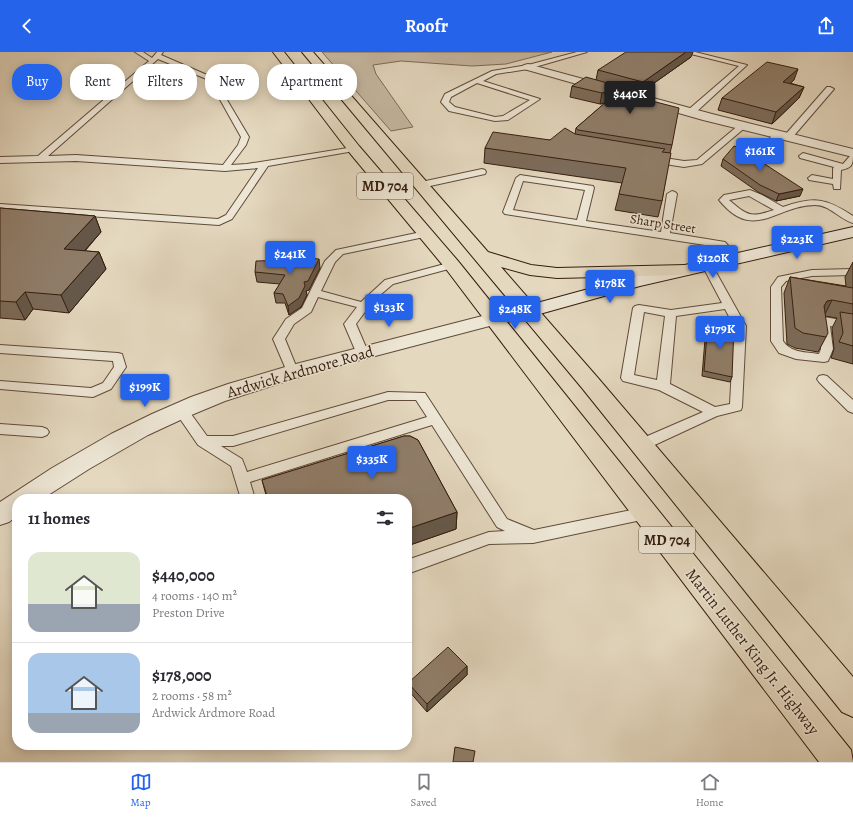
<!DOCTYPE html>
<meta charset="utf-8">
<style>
:root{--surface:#fff;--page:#f2f2f3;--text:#2b2b33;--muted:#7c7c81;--line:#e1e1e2;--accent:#2563eb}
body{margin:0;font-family:Alegreya,serif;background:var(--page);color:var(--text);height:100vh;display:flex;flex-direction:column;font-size:15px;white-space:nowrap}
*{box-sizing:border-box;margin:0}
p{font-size:13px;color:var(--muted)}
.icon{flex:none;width:22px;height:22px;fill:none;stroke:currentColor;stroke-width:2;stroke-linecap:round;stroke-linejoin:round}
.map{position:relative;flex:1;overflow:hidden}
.drawer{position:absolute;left:12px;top:442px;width:400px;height:256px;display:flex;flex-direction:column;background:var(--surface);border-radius:16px;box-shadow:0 2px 10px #0003}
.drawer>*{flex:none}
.top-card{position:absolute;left:12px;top:12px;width:400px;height:36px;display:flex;gap:8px}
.price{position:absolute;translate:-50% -34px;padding:0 9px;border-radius:4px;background:var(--accent);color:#fff;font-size:13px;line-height:26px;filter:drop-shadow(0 1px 2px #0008)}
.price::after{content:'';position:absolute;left:50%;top:24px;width:12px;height:9px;margin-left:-6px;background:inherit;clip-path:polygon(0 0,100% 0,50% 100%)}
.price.on{background:#222;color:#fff}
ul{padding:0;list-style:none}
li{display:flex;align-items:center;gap:12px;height:100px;padding:0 16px}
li+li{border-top:1px solid var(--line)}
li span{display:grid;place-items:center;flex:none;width:112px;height:80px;border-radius:12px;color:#555}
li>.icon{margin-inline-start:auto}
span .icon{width:48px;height:48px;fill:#fffc;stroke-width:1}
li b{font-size:17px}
h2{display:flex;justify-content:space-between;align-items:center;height:48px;padding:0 16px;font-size:17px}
.pill{padding:0 14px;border-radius:16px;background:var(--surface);box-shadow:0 2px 10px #0003;font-size:14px;line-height:36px}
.pill.on{background:var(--accent);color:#fff}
header{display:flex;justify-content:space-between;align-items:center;height:52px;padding:0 16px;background:var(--accent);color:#fff;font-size:18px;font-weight:600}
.tabs{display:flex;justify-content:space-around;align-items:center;height:56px;border-top:1px solid var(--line);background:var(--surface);font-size:11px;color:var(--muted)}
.tabs a{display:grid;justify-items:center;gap:2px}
.tabs .on{color:var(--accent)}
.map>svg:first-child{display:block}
.green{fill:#c6b8a1;stroke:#7e6a58}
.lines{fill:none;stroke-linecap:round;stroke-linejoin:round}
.service-casing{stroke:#614b3a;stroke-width:2}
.minor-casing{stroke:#614b3a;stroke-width:2}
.tertiary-casing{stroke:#614b3a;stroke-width:2}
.secondary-casing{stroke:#351c0e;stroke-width:2}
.primary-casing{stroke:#351c0e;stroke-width:2}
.service{fill:#ede6d5;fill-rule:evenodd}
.minor{fill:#ede6d5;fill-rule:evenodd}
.tertiary{fill:#ede6d5;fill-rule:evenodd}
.secondary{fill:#ede6d5;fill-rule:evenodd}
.primary{fill:#e4d8bf;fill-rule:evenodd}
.wall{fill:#7c6c5b;stroke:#351c0e}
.shaded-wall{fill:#65584a;stroke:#351c0e}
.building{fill:#907e6a;stroke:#351c0e}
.labels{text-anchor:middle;stroke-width:3;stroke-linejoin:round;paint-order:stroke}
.far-street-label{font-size:13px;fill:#351c0e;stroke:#ede6d5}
.shield{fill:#ede6d5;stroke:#6c594a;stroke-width:1}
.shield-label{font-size:15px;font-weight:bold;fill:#351c0e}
.street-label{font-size:16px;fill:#351c0e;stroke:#ede6d5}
</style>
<header><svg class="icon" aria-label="back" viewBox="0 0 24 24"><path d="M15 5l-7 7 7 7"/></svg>Roofr<svg class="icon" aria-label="share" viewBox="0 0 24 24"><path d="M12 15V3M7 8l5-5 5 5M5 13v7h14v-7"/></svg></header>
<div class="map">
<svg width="853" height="710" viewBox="0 0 853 710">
<rect width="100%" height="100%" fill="#e4d8bf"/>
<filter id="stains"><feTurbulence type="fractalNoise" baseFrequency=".005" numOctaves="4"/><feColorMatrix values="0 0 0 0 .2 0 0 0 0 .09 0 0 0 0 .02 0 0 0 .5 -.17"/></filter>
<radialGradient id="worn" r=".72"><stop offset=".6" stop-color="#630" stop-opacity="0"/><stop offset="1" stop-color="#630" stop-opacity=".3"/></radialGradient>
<path class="green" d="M322,0H552L506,12L472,14L401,9L373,13L376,22L413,75L391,79Z"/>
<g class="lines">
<defs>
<g id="service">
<path d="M135,0H143L152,6L157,0H163L161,3L214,26L249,85L246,93L231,113L247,112L354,95L358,97L354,99L268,114L232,167L219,173L0,158V152L218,167L226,163L258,116L225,119L76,109L0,111V105L38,104L149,9ZM158,7L209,28L241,85L238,93L223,113L76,103L48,104Z"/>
<path d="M577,0H587L528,17L496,22L483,29L540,47L508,68L495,69L449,59L441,50L445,42L492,19L528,13ZM477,31L530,48L503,64L495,65L455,55L449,50L451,45Z"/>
<path d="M683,0H695L747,13L694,62H691L687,60L688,58L739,14Z"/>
<path d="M827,35H830L834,37L791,87H785V83Z"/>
<path d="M740,72H746L747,74L702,112L684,115L652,110L648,107L652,104L684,109L697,108Z"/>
<path d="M775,80H781L782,82L764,104H758L757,102L758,100Z"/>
<path d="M803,101L843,112L850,104L853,103C853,114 851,116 841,118L840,137H834L833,132L809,128L808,126L812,123L833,127V117L834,115L800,106L799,104Z"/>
<path d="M482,117L485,118L486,120L485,122L421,136L417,133L421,130Z"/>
<path d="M520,123L593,134L594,136L586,169L661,180L667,142L672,139L675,140L677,142L670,181L725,190L740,207L739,209H731L718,195L505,162L503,160L516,126ZM523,129L585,138L577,168L513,158Z"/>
<path d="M750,138L762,143L783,155C814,144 826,146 853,164V171C839,167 830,153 815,153C776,153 754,191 719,148L724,143ZM749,144L774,158C750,166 748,164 729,148Z"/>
<path d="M426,179L431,182L429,184L343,202L335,210L321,239L361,250L385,228L452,210L456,211L457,213L456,215L393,232L373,249L356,272L368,300L366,303H358L356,300L344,272L357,255L318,245L311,260L294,272L285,287L298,319L296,322L292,323L288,322L273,287L286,267L302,256L325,209L336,198Z"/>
<path d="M707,210L712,213L746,274L742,355L741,358L717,364L646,397L641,398L636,397L634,393L636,389L703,360L659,338L623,329L621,326L633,256L635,254L639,253L671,258L722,251L702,213ZM725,257L734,274L730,352L715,355L670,332L676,264ZM644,260L665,264L657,328L634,323Z"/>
<path d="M853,217V223L812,224L786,229L781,235L783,289C791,301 806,300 819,302L821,297L818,269L820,266L824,265L853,270V278L830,274L833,297L828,309L824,310L796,307L779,301L771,289V235L778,225L812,218Z"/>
<path d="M0,293L118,301L122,302L126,315L111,337L93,345L0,337V329L91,336L103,331L114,315L113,309L0,301Z"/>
<path d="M823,323L827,324L853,348V361L848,359L819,330L817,327L819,324Z"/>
<path d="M388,340L425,341L507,467L534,478L646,455L651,457L653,461L651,465L646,467L533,491L489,492L407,522V508L489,480L505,479L497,475L432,373L250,430L255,447H241L231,414L198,393L174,358L176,355L181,353L186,355L207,384H233ZM388,348H416L427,365L247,420L242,407L221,394H233Z"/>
<path d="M0,372L42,375L47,377L49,380L47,383L42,385L0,382Z"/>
</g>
<path id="minor" d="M528,12L712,62L853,97V105L703,68L524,17L522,15L524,13Z"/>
<path id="tertiary" d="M494,261L501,263L504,267L501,271L318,319L225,349L189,364L148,383L89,417L42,447H17V464L9,470L0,473V450L52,416L111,382L152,362L191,345L228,332L292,313Z"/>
<path id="secondary" d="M853,175V185L640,234L536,263L494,273L487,271L484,267L487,263L526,254L636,224Z"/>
<g id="primary">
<path d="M273,0H284L359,94L458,209L851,698L853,710H819L446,217L349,100Z"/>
<path d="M302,0H313L488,200L531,213L557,216L685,213L691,214L694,218L691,222L685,223L557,226L530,223L501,215L598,326L853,625V665L842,660L582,336Z"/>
</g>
</defs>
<use href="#service" class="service-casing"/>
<use href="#minor" class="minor-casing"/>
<use href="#tertiary" class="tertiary-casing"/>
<use href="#secondary" class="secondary-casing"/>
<use href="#primary" class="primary-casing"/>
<use href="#service" class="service"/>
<use href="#minor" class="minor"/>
<use href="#tertiary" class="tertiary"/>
<use href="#secondary" class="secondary"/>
<use href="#primary" class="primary"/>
</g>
<g class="wall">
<path d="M691,5L640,41L632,39L630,44L672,93L670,101L662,149L658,165L615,158L622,131L484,111L485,96L550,88L575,82L576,76L605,51L600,52L570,45L572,34L596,28L598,18Z"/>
<path d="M794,28L790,31L804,35L799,46L772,72L718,58L722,46Z"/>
<path d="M723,107L800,144L776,149L758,140L721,114Z"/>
<path d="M0,156L95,164L101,180L85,199L99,200L106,217L69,261L33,257L25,268L0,266Z"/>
<path d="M853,210V312L831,306L834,297L832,276L837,266L825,264L826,285L818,300L795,296L787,292L784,241L790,225L846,234L845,225Z"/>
<path d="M320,216L309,238L306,239L307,243L301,255L289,263L285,251H276L274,241L280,232L257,230L255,220Z"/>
<path d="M708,270L732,325L730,330L702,324L706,275Z"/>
<path d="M404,384H410L418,388L457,460L456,477L407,494V447H267L262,428Z"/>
<path d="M467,614V623L427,660L409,639L408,631Z"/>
</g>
<g class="shaded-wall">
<path d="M686,0H693L691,5L640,41L643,30Z"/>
<path d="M798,17L794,28L779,41L783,30Z"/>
<path d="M804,35L799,46L772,72L776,60Z"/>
<path d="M632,38L630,49L625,42Z"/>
<path d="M610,39L608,50L600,52L602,41Z"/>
<path d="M803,137L800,144L776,149L779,142Z"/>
<path d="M95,164L101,180L71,214L64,197Z"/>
<path d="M99,200L106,217L69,261L61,243Z"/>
<path d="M319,207L320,216L309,238L306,239L307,243L301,255L289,263L288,254Z"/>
<path d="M25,240L33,257L25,268L16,250Z"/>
<path d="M832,248L824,264V254L827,249Z"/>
<path d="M457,460L456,477L407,494V477Z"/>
<path d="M467,614V623L427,660V652Z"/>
</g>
<g class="building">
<path d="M626,0H686L643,30L598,18Z"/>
<path d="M767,10L798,17L783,30L804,35L776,60L722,46Z"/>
<path d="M586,25L632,38L625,42L679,56L672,93L578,78L576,76L614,43L610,39L602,41L572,34Z"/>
<path d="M565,76L575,82L665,97L662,100L671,101L662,149L619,142L626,116L485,96L493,80L550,88Z"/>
<path d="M734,94L740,96L803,137L779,142L760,133L723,107Z"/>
<path d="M0,156L95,164L64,197L99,200L61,243L25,240L16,250L0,249Z"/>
<path d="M297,205L319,207L308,229L304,230L305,234L299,246L288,254L283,242L274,241L285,223L255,220L256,209L295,208Z"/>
<path d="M790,225L853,236V252L832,248L827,249L824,254L828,281L826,285L803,281L795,276Z"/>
<path d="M840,260L853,262V294L839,290L843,281Z"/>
<path d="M708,270L734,275L732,325L704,319Z"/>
<path d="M404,384H410L418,388L457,460L407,477V447H268L262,428Z"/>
<path d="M448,595L467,614L427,652L408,631Z"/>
<path d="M455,695L475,699L473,710H453Z"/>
</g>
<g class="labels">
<g class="far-street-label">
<text transform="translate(663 171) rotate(9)" y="5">Sharp Street</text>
</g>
<g class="shield">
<rect x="357" y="121" width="56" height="26" rx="3"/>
<rect x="639" y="475" width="56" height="26" rx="3"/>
</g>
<g class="shield-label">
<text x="385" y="139">MD 704</text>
<text x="667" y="493">MD 704</text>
</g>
<g class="street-label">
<text transform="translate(300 319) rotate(-16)" y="6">Ardwick Ardmore Road</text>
<text transform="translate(753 599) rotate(52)" y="6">Martin Luther King Jr. Highway</text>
</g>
</g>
<rect width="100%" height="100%" filter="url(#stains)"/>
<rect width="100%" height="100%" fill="url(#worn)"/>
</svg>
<b class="price on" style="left:630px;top:63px">$440K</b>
<b class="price" style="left:760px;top:120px">$161K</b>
<b class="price" style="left:797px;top:208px">$223K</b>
<b class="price" style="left:290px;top:223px">$241K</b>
<b class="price" style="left:713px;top:227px">$120K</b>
<b class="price" style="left:610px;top:252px">$178K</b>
<b class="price" style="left:389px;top:276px">$133K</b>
<b class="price" style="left:515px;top:278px">$248K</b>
<b class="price" style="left:720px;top:298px">$179K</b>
<b class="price" style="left:145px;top:356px">$199K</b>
<b class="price" style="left:372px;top:428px">$335K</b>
<div class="top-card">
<a class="pill on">Buy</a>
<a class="pill">Rent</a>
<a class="pill">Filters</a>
<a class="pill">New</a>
<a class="pill">Apartment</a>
</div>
<section class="drawer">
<h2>11 homes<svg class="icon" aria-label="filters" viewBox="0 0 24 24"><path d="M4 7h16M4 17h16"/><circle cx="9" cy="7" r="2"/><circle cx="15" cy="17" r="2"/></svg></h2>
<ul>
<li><span style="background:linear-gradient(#dfe7d0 65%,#9aa5b1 0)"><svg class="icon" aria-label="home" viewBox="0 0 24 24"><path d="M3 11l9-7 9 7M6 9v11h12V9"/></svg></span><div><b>$440,000</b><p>4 rooms · 140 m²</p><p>Preston Drive</p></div></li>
<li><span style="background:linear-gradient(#a9c7e8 75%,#9aa5b1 0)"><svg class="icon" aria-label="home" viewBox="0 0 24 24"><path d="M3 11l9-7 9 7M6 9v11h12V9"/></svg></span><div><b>$178,000</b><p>2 rooms · 58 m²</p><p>Ardwick Ardmore Road</p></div></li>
</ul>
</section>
</div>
<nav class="tabs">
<a class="on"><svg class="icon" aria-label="map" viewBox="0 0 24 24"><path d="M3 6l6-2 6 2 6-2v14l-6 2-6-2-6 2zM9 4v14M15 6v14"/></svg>Map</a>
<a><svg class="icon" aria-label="saved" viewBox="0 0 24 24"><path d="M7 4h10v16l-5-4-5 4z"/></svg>Saved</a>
<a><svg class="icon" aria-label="home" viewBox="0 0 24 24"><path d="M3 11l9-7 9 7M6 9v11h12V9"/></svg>Home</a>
</nav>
